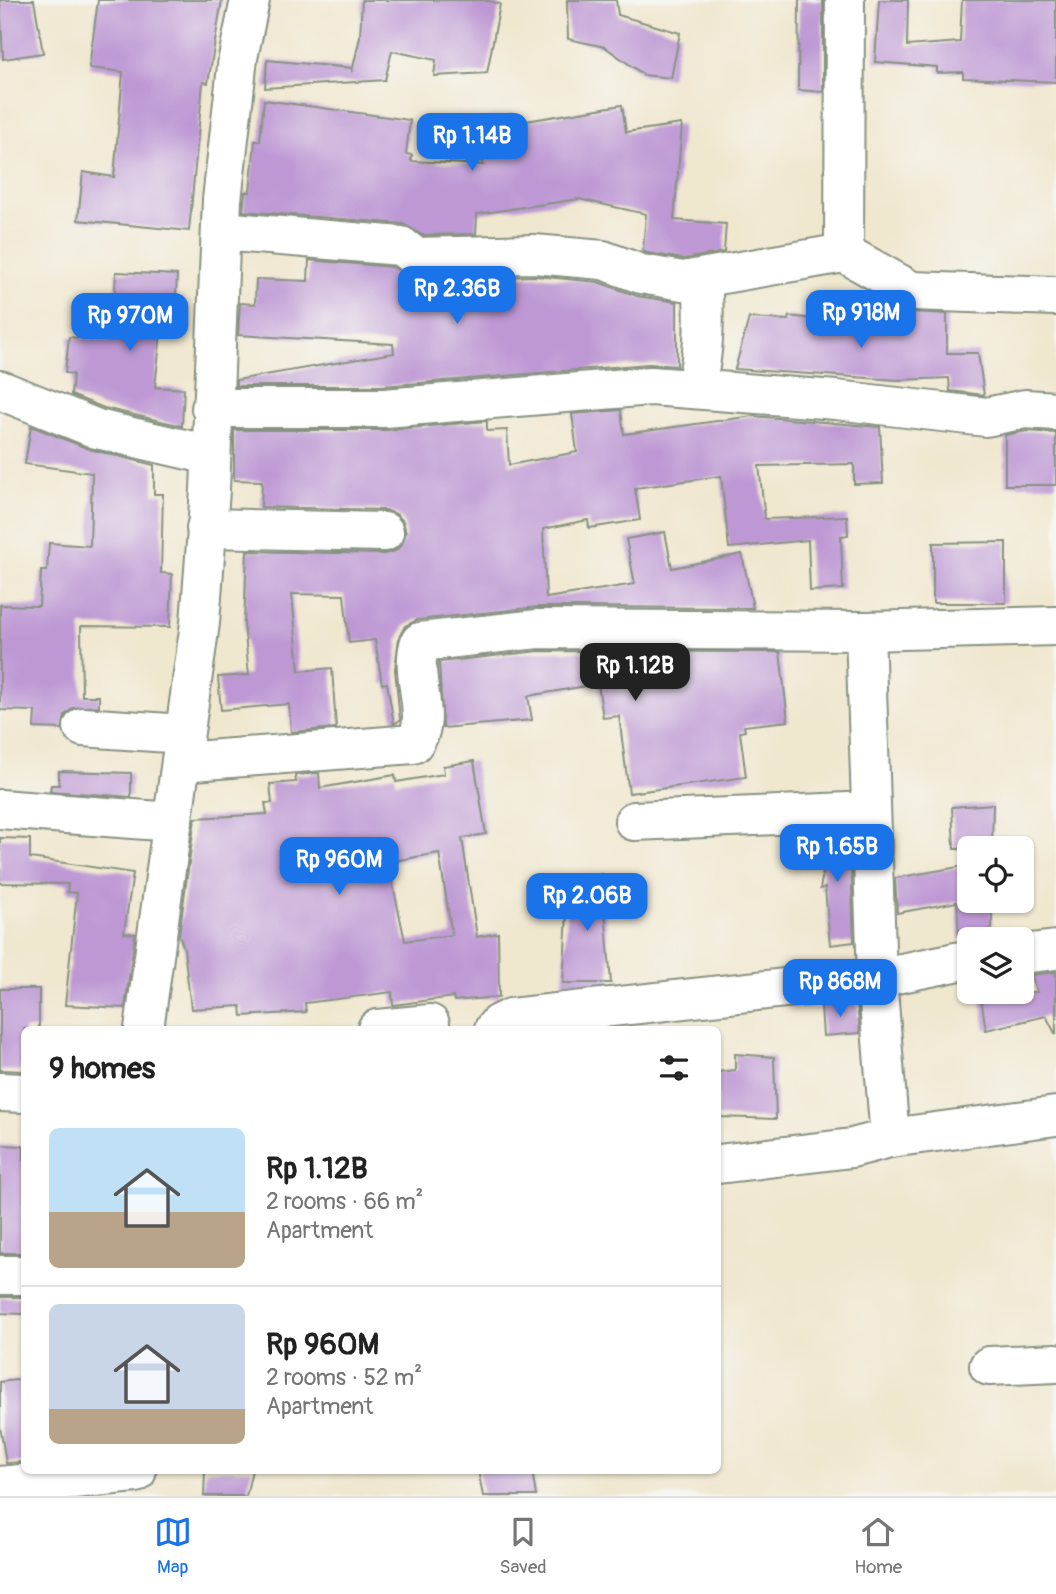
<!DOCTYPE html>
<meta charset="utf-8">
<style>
:root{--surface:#fff;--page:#f6f6f6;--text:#222;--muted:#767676;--line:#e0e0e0;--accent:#1a73e8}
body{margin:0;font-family:Pangolin,sans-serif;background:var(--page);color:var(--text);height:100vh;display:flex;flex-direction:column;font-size:26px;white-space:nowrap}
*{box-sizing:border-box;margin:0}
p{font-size:23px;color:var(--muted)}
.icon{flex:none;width:38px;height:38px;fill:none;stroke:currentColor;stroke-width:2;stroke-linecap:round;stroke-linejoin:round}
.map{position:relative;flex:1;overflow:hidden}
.sheet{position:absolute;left:21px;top:1026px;width:700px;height:448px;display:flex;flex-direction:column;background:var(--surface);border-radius:10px;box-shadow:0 2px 5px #0004}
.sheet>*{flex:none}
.fabs{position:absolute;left:957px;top:836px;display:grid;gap:14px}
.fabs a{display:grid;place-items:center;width:77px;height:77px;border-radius:10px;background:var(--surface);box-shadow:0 2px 5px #0004;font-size:35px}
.price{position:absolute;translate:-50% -60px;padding:0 16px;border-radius:14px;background:var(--accent);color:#fff;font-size:23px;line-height:46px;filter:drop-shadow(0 2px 4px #0008)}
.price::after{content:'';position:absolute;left:50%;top:42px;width:21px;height:16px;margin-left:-10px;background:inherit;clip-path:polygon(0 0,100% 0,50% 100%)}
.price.selected{background:#222;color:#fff}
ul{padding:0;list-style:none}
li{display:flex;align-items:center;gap:21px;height:175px;padding:0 28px}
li+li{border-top:2px solid var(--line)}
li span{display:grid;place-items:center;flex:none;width:196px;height:140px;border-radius:10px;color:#555}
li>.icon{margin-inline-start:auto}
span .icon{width:84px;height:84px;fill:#fffc;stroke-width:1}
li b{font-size:30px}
h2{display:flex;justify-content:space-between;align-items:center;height:84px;padding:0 28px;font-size:30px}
.tab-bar{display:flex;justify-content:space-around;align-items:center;height:98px;border-top:2px solid var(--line);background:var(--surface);font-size:19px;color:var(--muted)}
.tab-bar a{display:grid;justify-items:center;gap:4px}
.tab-bar .selected{color:var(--accent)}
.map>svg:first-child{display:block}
.building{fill:#bd98d4;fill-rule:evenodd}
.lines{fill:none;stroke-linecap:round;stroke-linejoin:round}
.minor-casing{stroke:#889282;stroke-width:42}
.minor{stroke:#fff;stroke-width:38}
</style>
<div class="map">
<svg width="1056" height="1496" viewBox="0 0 1056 1496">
<rect width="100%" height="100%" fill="#f6f6f2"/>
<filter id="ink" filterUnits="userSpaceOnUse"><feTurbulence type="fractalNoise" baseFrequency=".0143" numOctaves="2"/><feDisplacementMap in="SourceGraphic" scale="14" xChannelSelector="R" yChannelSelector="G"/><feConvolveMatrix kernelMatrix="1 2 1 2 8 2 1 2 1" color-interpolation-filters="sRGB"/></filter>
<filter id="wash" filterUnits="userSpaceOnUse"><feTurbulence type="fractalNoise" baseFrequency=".00686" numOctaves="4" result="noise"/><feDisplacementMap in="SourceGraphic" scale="28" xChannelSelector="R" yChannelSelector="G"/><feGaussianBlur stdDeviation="1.57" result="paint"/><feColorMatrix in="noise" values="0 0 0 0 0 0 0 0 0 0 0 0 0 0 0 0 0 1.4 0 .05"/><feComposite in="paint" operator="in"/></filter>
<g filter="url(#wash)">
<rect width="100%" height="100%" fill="#f0e7cf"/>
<g id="blocks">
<g class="building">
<path d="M0,0H34L43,53L3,59Z"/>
<path d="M98,0H222L208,83L203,82L189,231L78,220L83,172L114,177L123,72L89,68Z"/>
<path d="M362,0H484L500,4L487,73L434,76L436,60L392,51L385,80L265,88L267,60L352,68V72L360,37Z"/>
<path d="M567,0H616L618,15L680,33L671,78L644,75L605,47L568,39Z"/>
<path d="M799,0H823V92L798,90Z"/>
<path d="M879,0H908L907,46L960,42L962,0H1056V82L963,78V72L937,73V67L875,62Z"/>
<path d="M264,100L410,120L406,154L412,155L411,161L483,165L478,119L513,114L514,123L622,105L626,132L682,124L674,220L726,224L724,252L683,259L647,253L643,251L646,214L579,199L477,214L476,234L422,235L403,224L243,211L245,192H250L255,141H260Z"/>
<path d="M309,260L393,267L416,279L536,276L598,282L637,296L677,302V366L649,364L384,386H236V380L394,353L393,344L238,335L240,303L255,304L256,279L308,281Z"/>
<path d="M116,272L177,275L175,316L163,315L155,387L184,389L182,426L104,408L71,395L73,374L65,373L69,337L112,341Z"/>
<path d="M896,311L947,314V353H978L984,395L950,391L949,378L898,380L735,369L749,318L788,320L789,316L896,329Z"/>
<path d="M621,410L624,434L753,416L880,427L883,483L854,484V464L759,466L765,519L847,516L848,535L841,536L843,589L810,591L808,540L729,548L721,476L635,488L640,520L589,528L588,520L543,529L546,598L635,584L626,539L665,532L672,568L742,554L753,608L538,607L417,620L405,626L399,637L395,669L400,720L394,724L387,683L382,684L375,640L349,643L344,595L292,594L299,671L332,668L336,728L291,732L289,704L221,710L218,677L249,675L244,624L247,551L384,554L395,551L402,544L406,533L403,521L396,514L385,510L261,507L262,481L234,480V430H385L487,421V431L507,430L509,465L577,452L572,414Z"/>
<path d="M31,426L89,449L154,465V494H163L161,573L172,574L170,627L81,626L82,696H99V706L73,708L65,715L62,729L34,728L35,711L0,710V605L39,606L41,571H47L49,543L90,546L92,473L25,464Z"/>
<path d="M1027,431L1056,433V485H1005V435Z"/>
<path d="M1006,542V603H933V543Z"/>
<path d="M539,651L780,652L788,721L744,726L745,731L740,732L746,777L629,793L619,716L603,718L598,684L528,696L532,720L443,728L439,662Z"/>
<path d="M474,761L486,834L462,838L477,937L498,933L499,997L454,1001L453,997L393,1005L392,992L305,1003L306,1012L242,1016L241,1006L191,1009L184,949L179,935L195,818L267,814L265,803H272L270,784L296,782L295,775L319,773L320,788L395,775L396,782L444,774L443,766ZM439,853L452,935L405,941L388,862Z"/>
<path d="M59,771L131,773V797L50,791L51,785H59Z"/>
<path d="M993,804L992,849H954L952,807Z"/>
<path d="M850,834L854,942L830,945L825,888L820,889L823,873L815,857L813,835Z"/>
<path d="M0,838L30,839V858L133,873L124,933L135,934L125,1008L65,1005L77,893L67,892L68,884L0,883Z"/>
<path d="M970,865V900L962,901H992V929L959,939L957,902L897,913L895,878Z"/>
<path d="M602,874L611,983H563L569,880Z"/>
<path d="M1056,972V1035L1046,1016L986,1030L980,992H1037L1031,975Z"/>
<path d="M0,989H39V1029H24V1071L0,1070Z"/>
<path d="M857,1002L860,1033L823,1036L821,1006Z"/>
<path d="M735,1054L774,1057L776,1119L718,1117V1072L735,1070Z"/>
<path d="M0,1145L24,1146V1253H0Z"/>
<path d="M0,1297H24V1314L0,1313Z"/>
<path d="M24,1379V1462L6,1463L0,1426V1382Z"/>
<path d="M205,1470H252L246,1496H204Z"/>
<path d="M478,1470H532L536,1496H483Z"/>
</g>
</g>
</g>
<g filter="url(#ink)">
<use href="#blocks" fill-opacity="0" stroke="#889282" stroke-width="2"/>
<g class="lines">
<defs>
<g id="minor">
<path d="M845,0L844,253L912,291L1056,296"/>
<path d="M221,231L401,246L415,257L534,254L603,260L641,274L683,281L844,253"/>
<path d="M695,389C705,351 705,317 702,278"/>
<path d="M0,390L97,429L210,455"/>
<path d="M211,408H385L651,386L836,400L986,417L1025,409L1056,411"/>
<path d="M206,528L384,532"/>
<path d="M83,727L183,734"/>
<path d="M181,762L413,744C435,719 408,677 420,642L538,629L865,631"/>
<path d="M0,809L173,822"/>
<path d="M634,821L871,811"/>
<path d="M1022,954L1056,950"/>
<path d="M144,1029L200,623L210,490L222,200L238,58L250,0"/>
<path d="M377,1029L430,1024"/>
<path d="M494,1029L498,1024L511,1018L877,978L970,959"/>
<path d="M0,1092L24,1093"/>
<path d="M890,1138L1056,1116"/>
<path d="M718,1164L852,1148L890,1138L877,978L865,631L1056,626"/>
<path d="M0,1275H24"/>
<path d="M989,1366L1056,1363"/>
<path d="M0,1486L136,1473"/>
</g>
</defs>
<use href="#minor" class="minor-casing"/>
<use href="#minor" class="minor"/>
</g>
</g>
</svg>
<div class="fabs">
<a><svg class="icon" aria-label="locate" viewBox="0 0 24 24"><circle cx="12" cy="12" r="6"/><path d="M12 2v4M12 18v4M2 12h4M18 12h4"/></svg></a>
<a><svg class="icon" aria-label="layers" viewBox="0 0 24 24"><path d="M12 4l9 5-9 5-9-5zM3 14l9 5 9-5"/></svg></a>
</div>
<b class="price" style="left:472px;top:173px">Rp 1.14B</b>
<b class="price" style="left:457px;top:326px">Rp 2.36B</b>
<b class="price" style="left:861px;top:350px">Rp 918M</b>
<b class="price" style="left:130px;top:353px">Rp 970M</b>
<b class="price selected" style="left:635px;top:703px">Rp 1.12B</b>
<b class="price" style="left:837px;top:884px">Rp 1.65B</b>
<b class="price" style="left:339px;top:897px">Rp 960M</b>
<b class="price" style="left:587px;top:933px">Rp 2.06B</b>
<b class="price" style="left:840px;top:1019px">Rp 868M</b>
<section class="sheet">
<h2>9 homes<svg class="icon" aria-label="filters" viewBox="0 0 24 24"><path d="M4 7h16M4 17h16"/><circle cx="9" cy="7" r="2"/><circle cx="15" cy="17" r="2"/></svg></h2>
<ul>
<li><span style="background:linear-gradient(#bfe0f5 60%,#b9a48a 0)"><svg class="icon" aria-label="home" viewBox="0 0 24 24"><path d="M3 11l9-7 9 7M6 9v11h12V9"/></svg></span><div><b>Rp 1.12B</b><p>2 rooms · 66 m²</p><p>Apartment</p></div></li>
<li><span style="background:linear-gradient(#c9d6e8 75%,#b9a48a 0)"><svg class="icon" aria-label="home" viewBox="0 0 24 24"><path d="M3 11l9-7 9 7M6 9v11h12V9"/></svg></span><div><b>Rp 960M</b><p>2 rooms · 52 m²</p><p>Apartment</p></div></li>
</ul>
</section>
</div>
<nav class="tab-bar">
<a class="selected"><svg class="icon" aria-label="map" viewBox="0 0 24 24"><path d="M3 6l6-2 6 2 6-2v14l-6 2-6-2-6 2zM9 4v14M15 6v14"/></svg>Map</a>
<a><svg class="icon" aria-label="saved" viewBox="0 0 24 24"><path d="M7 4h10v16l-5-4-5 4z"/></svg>Saved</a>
<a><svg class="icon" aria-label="home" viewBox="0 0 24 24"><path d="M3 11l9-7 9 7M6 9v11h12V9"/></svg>Home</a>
</nav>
